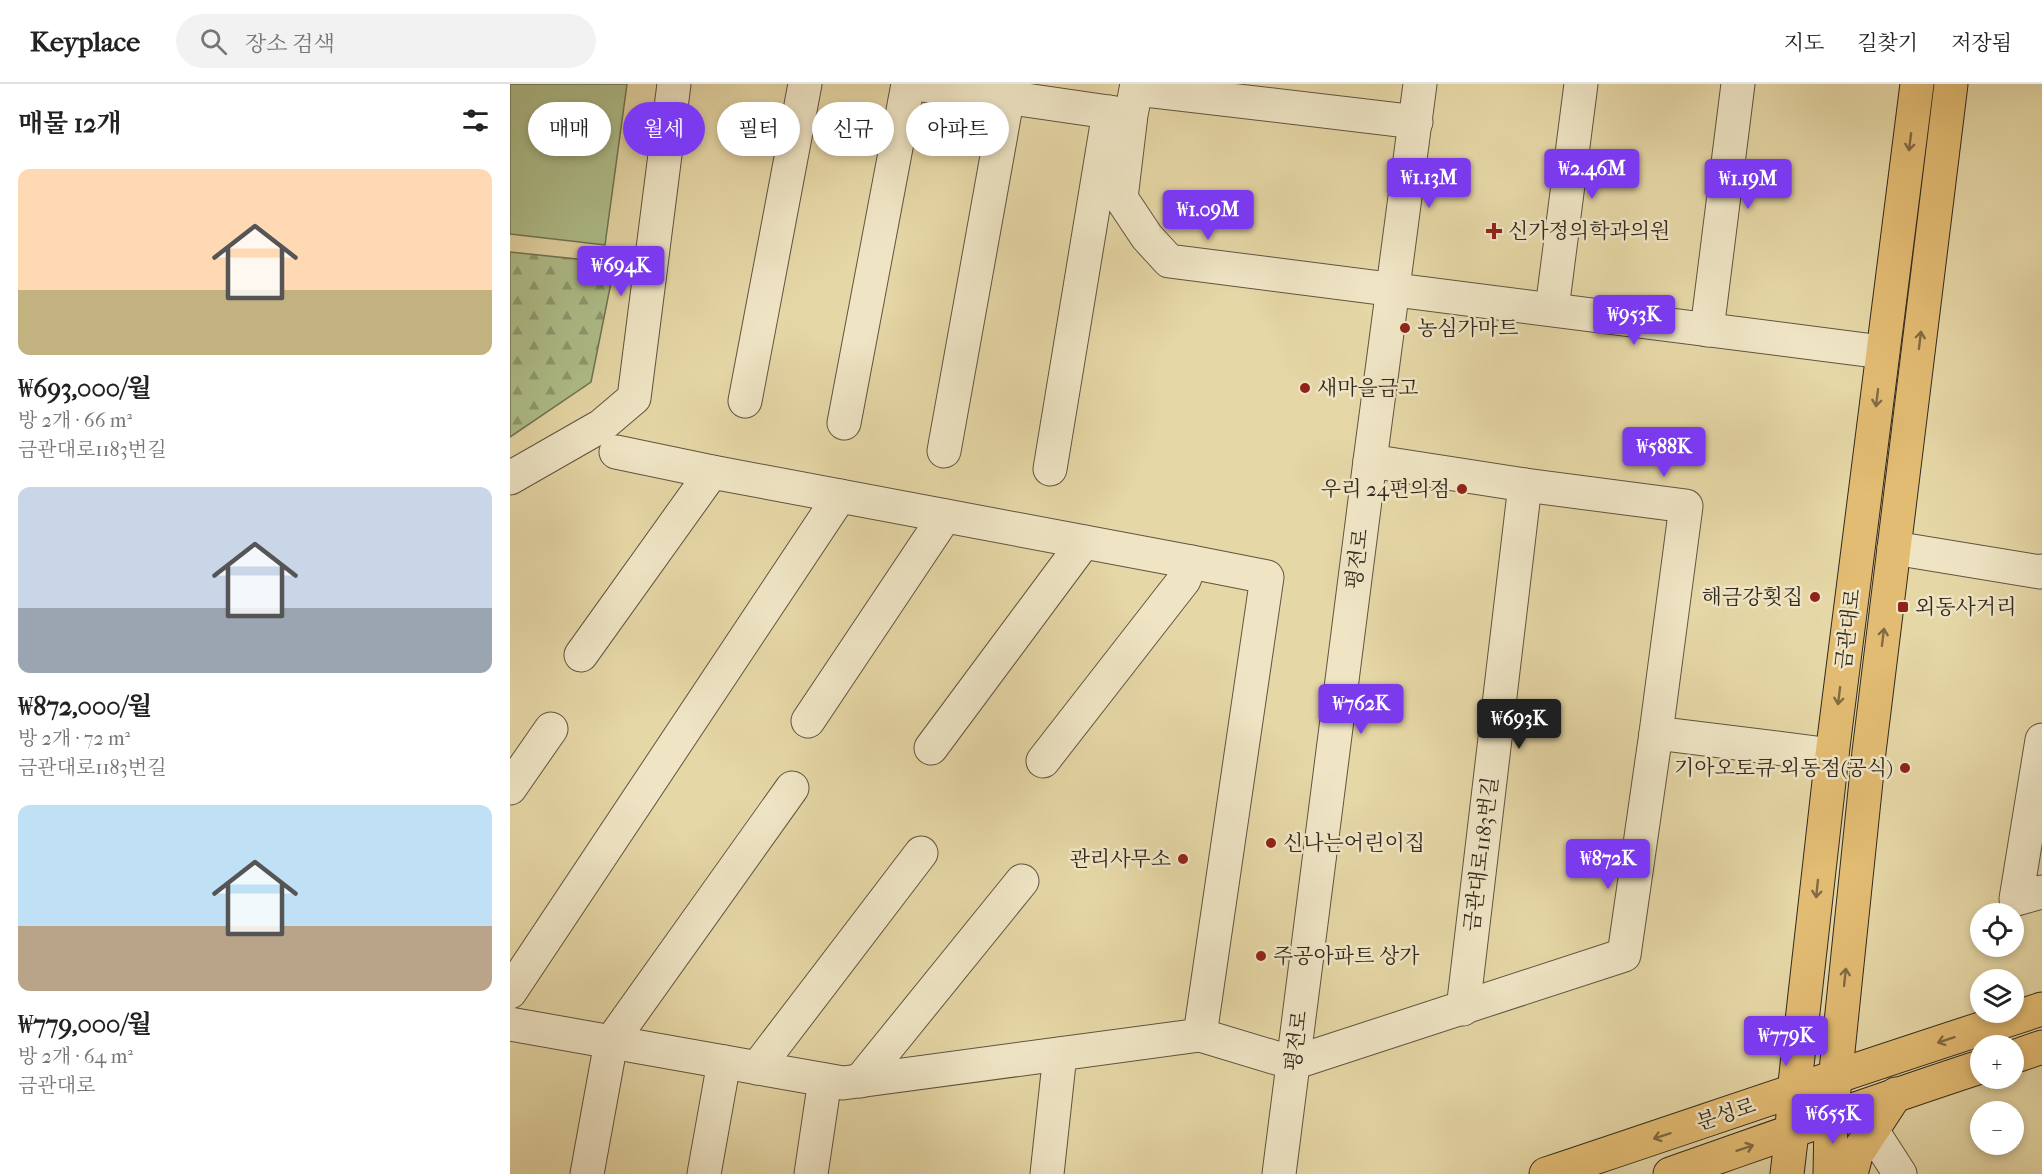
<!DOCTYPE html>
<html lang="ko">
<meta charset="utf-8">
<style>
:root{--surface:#fff;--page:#f2f2f2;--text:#222;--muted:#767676;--line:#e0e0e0;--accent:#7c3aed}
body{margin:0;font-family:"IM FELL French Canon","Noto Serif KR",serif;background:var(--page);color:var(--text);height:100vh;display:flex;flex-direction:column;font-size:22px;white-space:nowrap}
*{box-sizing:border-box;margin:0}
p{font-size:20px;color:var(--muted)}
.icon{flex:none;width:33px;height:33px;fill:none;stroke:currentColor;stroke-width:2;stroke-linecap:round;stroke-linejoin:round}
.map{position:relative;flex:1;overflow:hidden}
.drawer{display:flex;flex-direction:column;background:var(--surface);width:510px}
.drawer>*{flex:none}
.guide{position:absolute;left:18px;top:18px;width:570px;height:54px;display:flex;gap:12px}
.controls{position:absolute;left:1460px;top:819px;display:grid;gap:12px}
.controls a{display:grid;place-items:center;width:54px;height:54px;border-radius:50%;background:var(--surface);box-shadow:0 3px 9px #0003;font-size:30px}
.price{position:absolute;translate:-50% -51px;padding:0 14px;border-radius:6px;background:var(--accent);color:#fff;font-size:20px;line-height:39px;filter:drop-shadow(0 2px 3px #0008)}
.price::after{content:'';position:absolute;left:50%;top:36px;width:18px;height:14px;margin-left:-9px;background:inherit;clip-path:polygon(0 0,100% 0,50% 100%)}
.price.selected{background:#222;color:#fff}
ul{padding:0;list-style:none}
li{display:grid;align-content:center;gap:12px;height:318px;padding:0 18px}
li span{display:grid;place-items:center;height:186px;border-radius:12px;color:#555}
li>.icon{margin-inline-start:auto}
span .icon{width:108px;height:108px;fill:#fffc;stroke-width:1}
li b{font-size:26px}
h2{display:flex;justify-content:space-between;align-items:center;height:72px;padding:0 18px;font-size:26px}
.tag{padding:0 21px;border-radius:27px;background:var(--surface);box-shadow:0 3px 9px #0003;font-size:21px;line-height:54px}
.tag.selected{background:var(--accent);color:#fff}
header{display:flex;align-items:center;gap:36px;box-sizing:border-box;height:84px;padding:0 30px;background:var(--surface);border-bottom:2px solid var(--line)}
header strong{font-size:28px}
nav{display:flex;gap:33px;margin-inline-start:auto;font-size:21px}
.search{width:420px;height:54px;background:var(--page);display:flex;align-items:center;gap:15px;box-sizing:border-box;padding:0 21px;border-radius:33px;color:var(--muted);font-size:22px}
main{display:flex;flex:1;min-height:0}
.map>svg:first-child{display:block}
.forest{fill:url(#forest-firs);stroke:#707454;stroke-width:1.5}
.park{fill:#afbf8b;stroke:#707454;stroke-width:1.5}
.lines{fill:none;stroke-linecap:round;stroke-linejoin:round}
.minor-casing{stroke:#5f5440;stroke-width:35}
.major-casing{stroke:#32291e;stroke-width:35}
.minor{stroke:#efe5c5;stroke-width:33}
.major{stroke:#e3bc73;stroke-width:33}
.oneway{stroke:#826b44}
.poi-dot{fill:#8f2418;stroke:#efe5c5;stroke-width:2}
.labels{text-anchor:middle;stroke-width:5;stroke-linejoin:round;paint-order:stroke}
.poi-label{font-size:21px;fill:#32291e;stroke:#efe5c5;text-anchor:start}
.street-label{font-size:21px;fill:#32291e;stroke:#efe5c5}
</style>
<header>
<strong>Keyplace</strong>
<div class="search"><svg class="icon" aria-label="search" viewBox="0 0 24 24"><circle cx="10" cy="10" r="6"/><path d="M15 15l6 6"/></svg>장소 검색</div>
<nav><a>지도</a><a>길찾기</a><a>저장됨</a></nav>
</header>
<main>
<section class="drawer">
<h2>매물 12개<svg class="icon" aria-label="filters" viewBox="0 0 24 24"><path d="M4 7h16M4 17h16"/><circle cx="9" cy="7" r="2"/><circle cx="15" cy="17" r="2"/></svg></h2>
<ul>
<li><span style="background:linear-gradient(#ffd9b3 65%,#c2b280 0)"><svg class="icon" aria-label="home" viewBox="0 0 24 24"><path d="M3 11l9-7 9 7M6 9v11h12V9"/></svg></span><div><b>₩693,000/월</b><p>방 2개 · 66 m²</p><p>금관대로1183번길</p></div></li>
<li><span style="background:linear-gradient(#c9d6e8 65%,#9aa5b1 0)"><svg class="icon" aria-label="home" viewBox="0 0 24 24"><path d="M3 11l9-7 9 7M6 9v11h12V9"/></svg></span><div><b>₩872,000/월</b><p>방 2개 · 72 m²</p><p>금관대로1183번길</p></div></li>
<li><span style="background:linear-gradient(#bfe0f5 65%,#b9a48a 0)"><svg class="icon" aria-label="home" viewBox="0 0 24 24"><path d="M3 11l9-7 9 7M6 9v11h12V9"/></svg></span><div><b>₩779,000/월</b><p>방 2개 · 64 m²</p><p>금관대로</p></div></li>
</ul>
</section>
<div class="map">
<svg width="1532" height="1090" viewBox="0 0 1532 1090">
<defs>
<pattern id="forest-firs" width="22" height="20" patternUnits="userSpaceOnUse" patternTransform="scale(1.5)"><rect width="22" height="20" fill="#afbf8b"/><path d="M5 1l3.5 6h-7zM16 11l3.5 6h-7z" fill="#8f9b71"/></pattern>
</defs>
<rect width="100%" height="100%" fill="#e6d7a6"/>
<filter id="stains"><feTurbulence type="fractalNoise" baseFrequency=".00333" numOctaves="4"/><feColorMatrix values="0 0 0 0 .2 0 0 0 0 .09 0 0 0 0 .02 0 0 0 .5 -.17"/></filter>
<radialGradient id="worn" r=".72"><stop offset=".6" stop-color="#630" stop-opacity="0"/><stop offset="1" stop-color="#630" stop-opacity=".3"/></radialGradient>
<path class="forest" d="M0,168L105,179L81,298L0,353Z"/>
<path class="park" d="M0,0H117L95,161L0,150Z"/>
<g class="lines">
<defs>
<g id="minor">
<path d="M405,0L619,31"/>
<path d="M627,0L621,31L611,114L637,153L659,177L1372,268"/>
<path d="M627,5L906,38"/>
<path d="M1042,225L1071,0"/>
<path d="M1197,246L1228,0"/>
<path d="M235,317L295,0"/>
<path d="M334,339L398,0"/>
<path d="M434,367L500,0"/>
<path d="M106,368L202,388L681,478"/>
<path d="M860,377L1015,401L1176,422L1146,649"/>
<path d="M540,385L599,28"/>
<path d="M0,394L91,342L124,314L164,0"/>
<path d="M1384,464L1530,488L1532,487"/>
<path d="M71,571L202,388"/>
<path d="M298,637L435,432"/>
<path d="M1532,656L1506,815L1532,808"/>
<path d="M421,664L574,458"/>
<path d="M533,677L674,496L681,478L757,493L690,951L783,979L1114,871L1146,649L1322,671"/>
<path d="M0,704L41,645"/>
<path d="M0,908L330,412"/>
<path d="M953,925L1015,401"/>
<path d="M0,940L333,999L690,951"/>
<path d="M247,984L411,769"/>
<path d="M350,997L512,797"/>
<path d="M1361,1045L1390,1090"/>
<path d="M77,1090L101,958L282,704"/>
<path d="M194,1090L214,978"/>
<path d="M301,1090L315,996"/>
<path d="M537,1090L550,970"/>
<path d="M769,1090L860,377L910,0"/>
</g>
<g id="major">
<path d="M1503,973L1532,963"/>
<path d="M1036,1090C1201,1035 1366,978 1532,925"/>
<path d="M1160,1090C1263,1054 1366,1017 1470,983"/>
<path d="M1277,1090L1282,1048L1284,1008L1322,671L1407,0"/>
<path d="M1320,1090L1321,1035L1359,668L1441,0"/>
<path d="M1341,1090L1346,1071L1386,1010"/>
</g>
</defs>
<use href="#minor" class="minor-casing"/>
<use href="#major" class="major-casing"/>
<use href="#minor" class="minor"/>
<use href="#major" class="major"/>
</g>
<defs><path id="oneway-shaft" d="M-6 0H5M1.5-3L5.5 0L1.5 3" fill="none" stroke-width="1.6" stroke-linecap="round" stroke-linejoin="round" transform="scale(1.5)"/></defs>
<g class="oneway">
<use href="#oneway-shaft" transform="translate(1400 58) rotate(97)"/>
<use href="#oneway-shaft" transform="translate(1410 256) rotate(-83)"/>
<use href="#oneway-shaft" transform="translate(1367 314) rotate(97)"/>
<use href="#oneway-shaft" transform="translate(1373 553) rotate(-83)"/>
<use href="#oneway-shaft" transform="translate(1329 612) rotate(97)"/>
<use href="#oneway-shaft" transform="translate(1307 805) rotate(96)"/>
<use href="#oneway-shaft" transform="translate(1335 893) rotate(-84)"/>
<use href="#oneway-shaft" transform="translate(1436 956) rotate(162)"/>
<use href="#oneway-shaft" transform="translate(1152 1052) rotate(162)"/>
<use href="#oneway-shaft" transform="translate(1235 1064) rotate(-19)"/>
</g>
<g class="poi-dot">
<path d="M981 138h6v6h6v6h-6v6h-6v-6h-6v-6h6z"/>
<circle cx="895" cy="244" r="6"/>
<circle cx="795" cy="304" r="6"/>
<circle cx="952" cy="405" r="6"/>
<circle cx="1305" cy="513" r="6"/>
<rect x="1387" y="517" width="12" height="12" rx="3"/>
<circle cx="1395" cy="684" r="6"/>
<circle cx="761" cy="759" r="6"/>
<circle cx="673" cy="775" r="6"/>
<circle cx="751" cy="872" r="6"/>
</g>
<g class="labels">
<g class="poi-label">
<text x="998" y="154">신가정의학과의원</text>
<text x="907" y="251">농심가마트</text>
<text x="807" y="311">새마을금고</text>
<text x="940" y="412" text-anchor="end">우리 24편의점</text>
<text x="1293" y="520" text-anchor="end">해금강횟집</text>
<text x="1405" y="530">외동사거리</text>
<text x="1383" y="691" text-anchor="end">기아오토큐 외동점(공식)</text>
<text x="773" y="766">신나는어린이집</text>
<text x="661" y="782" text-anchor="end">관리사무소</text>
<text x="763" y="879">주공아파트 상가</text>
</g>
<g class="street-label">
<text transform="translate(847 475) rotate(-83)" y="7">평전로</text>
<text transform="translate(1338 545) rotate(-83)" y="7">금관대로</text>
<text transform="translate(971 770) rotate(-83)" y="7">금관대로1183번길</text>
<text transform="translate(786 957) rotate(-83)" y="7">평전로</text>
<text transform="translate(1216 1030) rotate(-18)" y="7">분성로</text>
</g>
</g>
<rect width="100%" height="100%" filter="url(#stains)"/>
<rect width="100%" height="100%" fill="url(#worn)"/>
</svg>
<div class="controls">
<a><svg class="icon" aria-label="locate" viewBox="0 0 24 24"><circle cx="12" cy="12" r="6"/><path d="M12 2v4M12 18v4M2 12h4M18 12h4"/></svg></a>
<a><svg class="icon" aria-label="layers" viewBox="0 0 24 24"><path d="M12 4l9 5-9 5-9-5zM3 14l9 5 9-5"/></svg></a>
<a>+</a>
<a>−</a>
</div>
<b class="price" style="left:1082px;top:116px">₩2.46M</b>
<b class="price" style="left:919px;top:125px">₩1.13M</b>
<b class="price" style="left:1238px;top:126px">₩1.19M</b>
<b class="price" style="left:698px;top:157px">₩1.09M</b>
<b class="price" style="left:111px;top:213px">₩694K</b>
<b class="price" style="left:1124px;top:262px">₩953K</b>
<b class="price" style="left:1154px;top:394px">₩588K</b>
<b class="price" style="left:851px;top:651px">₩762K</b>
<b class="price selected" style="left:1009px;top:666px">₩693K</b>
<b class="price" style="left:1098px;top:806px">₩872K</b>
<b class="price" style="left:1276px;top:983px">₩779K</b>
<b class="price" style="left:1323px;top:1061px">₩655K</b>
<div class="guide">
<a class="tag">매매</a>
<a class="tag selected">월세</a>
<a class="tag">필터</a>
<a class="tag">신규</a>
<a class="tag">아파트</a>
</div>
</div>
</main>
